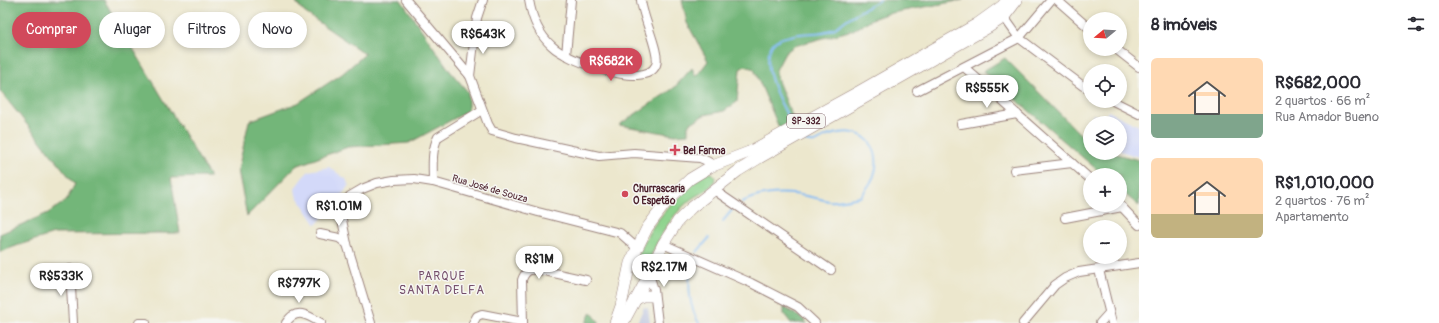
<!DOCTYPE html>
<html lang="pt">
<meta charset="utf-8">
<style>
:root{--surface:#fff;--page:#f2f2f3;--text:#2b2b33;--muted:#7c7c81;--accent:#d1495b}
body{margin:0;font-family:Pangolin,sans-serif;background:var(--page);color:var(--text);height:100vh;display:flex;flex-direction:column;font-size:15px;white-space:nowrap}
*{box-sizing:border-box;margin:0}
p{font-size:13px;color:var(--muted)}
.icon{flex:none;width:22px;height:22px;fill:none;stroke:currentColor;stroke-width:2;stroke-linecap:round;stroke-linejoin:round}
.map{position:relative;flex:1;overflow:hidden}
.panel{display:flex;flex-direction:column;background:var(--surface);width:300px}
.panel>*{flex:none}
.hud{position:absolute;left:12px;top:12px;width:380px;height:36px;display:flex;gap:8px}
.needle{width:26px;rotate:252deg}
.fabs{position:absolute;left:1083px;top:12px;display:grid;gap:8px}
.fabs a{display:grid;place-items:center;width:44px;height:44px;border-radius:50%;background:var(--surface);box-shadow:0 2px 6px #0003;font-size:20px}
.price{position:absolute;translate:-50% -34px;padding:0 9px;border-radius:14px;background:#fff;color:#222;font-size:13px;line-height:26px;filter:drop-shadow(0 1px 2px #0008)}
.price::after{content:'';position:absolute;left:50%;top:24px;width:12px;height:9px;margin-left:-6px;background:inherit;clip-path:polygon(0 0,100% 0,50% 100%)}
.price.active{background:var(--accent);color:#fff}
ul{padding:0;list-style:none}
li{display:flex;align-items:center;gap:12px;height:100px;padding:0 12px}
li span{display:grid;place-items:center;flex:none;width:112px;height:80px;border-radius:6px;color:#555}
li>.icon{margin-inline-start:auto}
span .icon{width:48px;height:48px;fill:#fffc;stroke-width:1}
li b{font-size:17px}
h2{display:flex;justify-content:space-between;align-items:center;height:48px;padding:0 12px;font-size:17px}
.chip{padding:0 14px;border-radius:18px;background:var(--surface);box-shadow:0 2px 6px #0003;font-size:14px;line-height:36px}
.chip.active{background:var(--accent);color:#fff}
main{display:flex;flex:1;min-height:0}
.map>svg:first-child{display:block}
.built{fill:#d3d9f9}
.industrial{fill:#bcc3de}
.green{fill:#8fd48e;stroke:#6c7a5c}
.forest{fill:#73b679;stroke:#5e6a52}
.lines{fill:none;stroke-linecap:round;stroke-linejoin:round}
.stream{stroke:#84bcf4;stroke-width:2}
.minor-casing{stroke:#9b837c;stroke-width:10}
.major-casing{stroke:#9b837c;stroke-width:12}
.minor{stroke:#fff;stroke-width:8}
.major{stroke:#fff;stroke-width:11}
.poi-dot{fill:#d1495b;stroke:#f6f6f2;stroke-width:1.5}
.labels{text-anchor:middle;stroke-width:3;stroke-linejoin:round;paint-order:stroke}
.shield{fill:#f6f6f2;stroke:#7e6067;stroke-width:1}
.shield-label{font-size:9px;font-weight:bold;fill:#4a1f2b}
.poi-label{font-size:10px;font-weight:bold;fill:#4a1f2b;stroke:#f6f6f2;text-anchor:start}
.street-label{font-size:10px;fill:#4a1f2b;stroke:#f6f6f2}
.quarter-label{font-size:12px;letter-spacing:1px;fill:#754f6b;stroke:#f6f6f2}
</style>
<main>
<div class="map">
<svg width="1139" height="323" viewBox="0 0 1139 323">
<rect width="100%" height="100%" fill="#f6f6f2"/>
<filter id="ink" filterUnits="userSpaceOnUse"><feTurbulence type="fractalNoise" baseFrequency=".025" numOctaves="2"/><feDisplacementMap in="SourceGraphic" scale="8" xChannelSelector="R" yChannelSelector="G"/><feConvolveMatrix kernelMatrix="1 2 1 2 8 2 1 2 1" color-interpolation-filters="sRGB"/></filter>
<filter id="wash" filterUnits="userSpaceOnUse"><feTurbulence type="fractalNoise" baseFrequency=".012" numOctaves="4" result="noise"/><feDisplacementMap in="SourceGraphic" scale="16" xChannelSelector="R" yChannelSelector="G"/><feGaussianBlur stdDeviation="0.9" result="paint"/><feColorMatrix in="noise" values="0 0 0 0 0 0 0 0 0 0 0 0 0 0 0 0 0 1.4 0 .05"/><feComposite in="paint" operator="in"/></filter>
<g filter="url(#wash)">
<rect width="100%" height="100%" fill="#ece7cd"/>
<g class="built">
<path d="M1108,111L1139,126V157L1120,151V123H1090V138L1084,135L1093,114L1104,119Z"/>
<path d="M329,167L346,179L349,186L316,225L296,195L295,188L303,177L309,171Z"/>
</g>
<path class="industrial" d="M644,307L648,308L650,323H637Z"/>
<path class="green" d="M708,173H712L715,176C716,188 699,193 690,200C668,218 656,243 645,269L642,271L638,270L636,265C639,254 643,243 649,233C659,216 690,180 708,173Z"/>
<g class="forest">
<path d="M0,0H104L210,177L171,178L180,233L54,234L19,245L0,252V234L48,213L66,201L75,184L0,91Z"/>
<path d="M294,0H401L450,71L468,92V111L409,143L348,147L296,166L247,216L238,170L249,121L298,103L342,74L365,54L304,12Z"/>
<path d="M682,0H963L886,14L872,19L853,30L794,46L785,53L776,70V76L794,121L780,130L754,69L745,66L740,69L737,102L724,111L704,115L688,125V134L675,135L619,125L674,88L692,68L696,77L708,61L687,23Z"/>
<path d="M1005,58L1081,135L1090,143V153H1112L1139,160V206L1120,190V175H1103L983,71Z"/>
<path d="M784,307L803,319L807,323H791L784,314Z"/>
<path d="M591,312L600,323H586Z"/>
</g>
<g class="lines">
<g class="stream">
<path d="M790,120C780,103 760,65 772,45C776,38 787,37 794,35C806,32 821,35 833,29C838,27 842,23 846,20C857,12 869,7 880,0"/>
<path d="M742,202C763,192 788,192 811,197C817,198 823,200 829,201C839,202 850,199 860,197C871,184 880,171 875,153C869,132 849,129 830,135C818,138 819,145 805,141"/>
<path d="M723,221L732,210"/>
<path d="M697,252L709,238"/>
<path d="M691,263C688,282 688,305 699,323"/>
</g>
</g>
</g>
<g filter="url(#ink)">
<g class="lines">
<defs>
<g id="minor">
<path d="M406,0L470,76"/>
<path d="M483,0L477,18L470,76L488,124L492,131L516,138L599,156L634,153L700,158L707,161L714,165"/>
<path d="M529,0C532,18 538,34 552,46C566,60 645,91 656,65C661,54 642,16 641,0"/>
<path d="M1057,0L1090,29"/>
<path d="M1004,17L1019,38L1083,86L1090,89"/>
<path d="M1116,49L1139,67"/>
<path d="M566,55L571,0"/>
<path d="M964,67L1090,179"/>
<path d="M917,91L1019,38L1051,0"/>
<path d="M1113,101L1139,114"/>
<path d="M961,124L1017,114"/>
<path d="M1014,170L1072,163"/>
<path d="M433,182C433,167 431,151 438,137L482,110"/>
<path d="M714,190L831,270"/>
<path d="M1120,205L1139,225"/>
<path d="M1065,218L1122,207"/>
<path d="M320,234L339,238L347,244"/>
<path d="M663,244L751,283L798,307L815,323"/>
<path d="M70,269L73,323"/>
<path d="M1099,270L1112,323"/>
<path d="M649,274L654,290L658,323"/>
<path d="M139,323H146"/>
<path d="M286,323C296,307 308,315 321,323"/>
<path d="M371,323L347,244L340,210L350,196L362,189L377,183L394,180L414,179L433,182L538,212L620,233L637,248"/>
<path d="M473,323L477,316L482,314L523,322"/>
<path d="M523,323L522,280C525,271 530,268 540,270L586,280"/>
<path d="M1023,323L1055,285L1065,278L1079,272L1139,263"/>
<path d="M1100,323L1109,313"/>
</g>
<g id="major">
<path d="M635,300L642,296H651"/>
<path d="M615,323L621,306L630,263L647,228L668,200L690,179L710,167L749,152L858,92L977,24L1002,6L1007,0"/>
<path d="M623,323L643,286L663,244L678,221L691,208L738,171L759,158L989,27L1004,17L1017,0"/>
</g>
</defs>
<use href="#minor" class="minor-casing"/>
<use href="#major" class="major-casing"/>
<use href="#minor" class="minor"/>
<use href="#major" class="major"/>
</g>
</g>
<g class="poi-dot">
<path d="M673 144h4v4h4v4h-4v4h-4v-4h-4v-4h4z"/>
<circle cx="625" cy="194" r="4"/>
</g>
<g class="labels">
<rect class="shield" x="787" y="114" width="38" height="14" rx="3"/>
<g class="shield-label">
<text x="806" y="124">SP-332</text>
</g>
<g class="poi-label">
<text x="683" y="154">Bel Farma</text>
<text x="633" y="192">Churrascaria<tspan x="633" dy="12">O Espetão</tspan></text>
</g>
<g class="street-label">
<text transform="translate(490 188) rotate(16)" y="4">Rua José de Souza</text>
</g>
<g class="quarter-label">
<text x="442" y="280">PARQUE<tspan x="442" dy="14">SANTA DELFA</tspan></text>
</g>
</g>
</svg>
<div class="fabs">
<a><svg class="needle" viewBox="-14 -14 28 28"><path d="M0-13l5 13h-10z" fill="#e53935"/><path d="M0 13l5-13h-10z" fill="#7c7c81"/></svg></a>
<a><svg class="icon" aria-label="locate" viewBox="0 0 24 24"><circle cx="12" cy="12" r="6"/><path d="M12 2v4M12 18v4M2 12h4M18 12h4"/></svg></a>
<a><svg class="icon" aria-label="layers" viewBox="0 0 24 24"><path d="M12 4l9 5-9 5-9-5zM3 14l9 5 9-5"/></svg></a>
<a>+</a>
<a>−</a>
</div>
<b class="price" style="left:483px;top:55px">R$643K</b>
<b class="price active" style="left:611px;top:82px">R$682K</b>
<b class="price" style="left:987px;top:109px">R$555K</b>
<b class="price" style="left:339px;top:227px">R$1.01M</b>
<b class="price" style="left:539px;top:280px">R$1M</b>
<b class="price" style="left:664px;top:288px">R$2.17M</b>
<b class="price" style="left:61px;top:297px">R$533K</b>
<b class="price" style="left:299px;top:304px">R$797K</b>
<div class="hud">
<a class="chip active">Comprar</a>
<a class="chip">Alugar</a>
<a class="chip">Filtros</a>
<a class="chip">Novo</a>
</div>
</div>
<section class="panel">
<h2>8 imóveis<svg class="icon" aria-label="filters" viewBox="0 0 24 24"><path d="M4 7h16M4 17h16"/><circle cx="9" cy="7" r="2"/><circle cx="15" cy="17" r="2"/></svg></h2>
<ul>
<li><span style="background:linear-gradient(#ffd9b3 70%,#7fa58c 0)"><svg class="icon" aria-label="home" viewBox="0 0 24 24"><path d="M3 11l9-7 9 7M6 9v11h12V9"/></svg></span><div><b>R$682,000</b><p>2 quartos · 66 m²</p><p>Rua Amador Bueno</p></div></li>
<li><span style="background:linear-gradient(#ffd9b3 70%,#c2b280 0)"><svg class="icon" aria-label="home" viewBox="0 0 24 24"><path d="M3 11l9-7 9 7M6 9v11h12V9"/></svg></span><div><b>R$1,010,000</b><p>2 quartos · 76 m²</p><p>Apartamento</p></div></li>
</ul>
</section>
</main>
